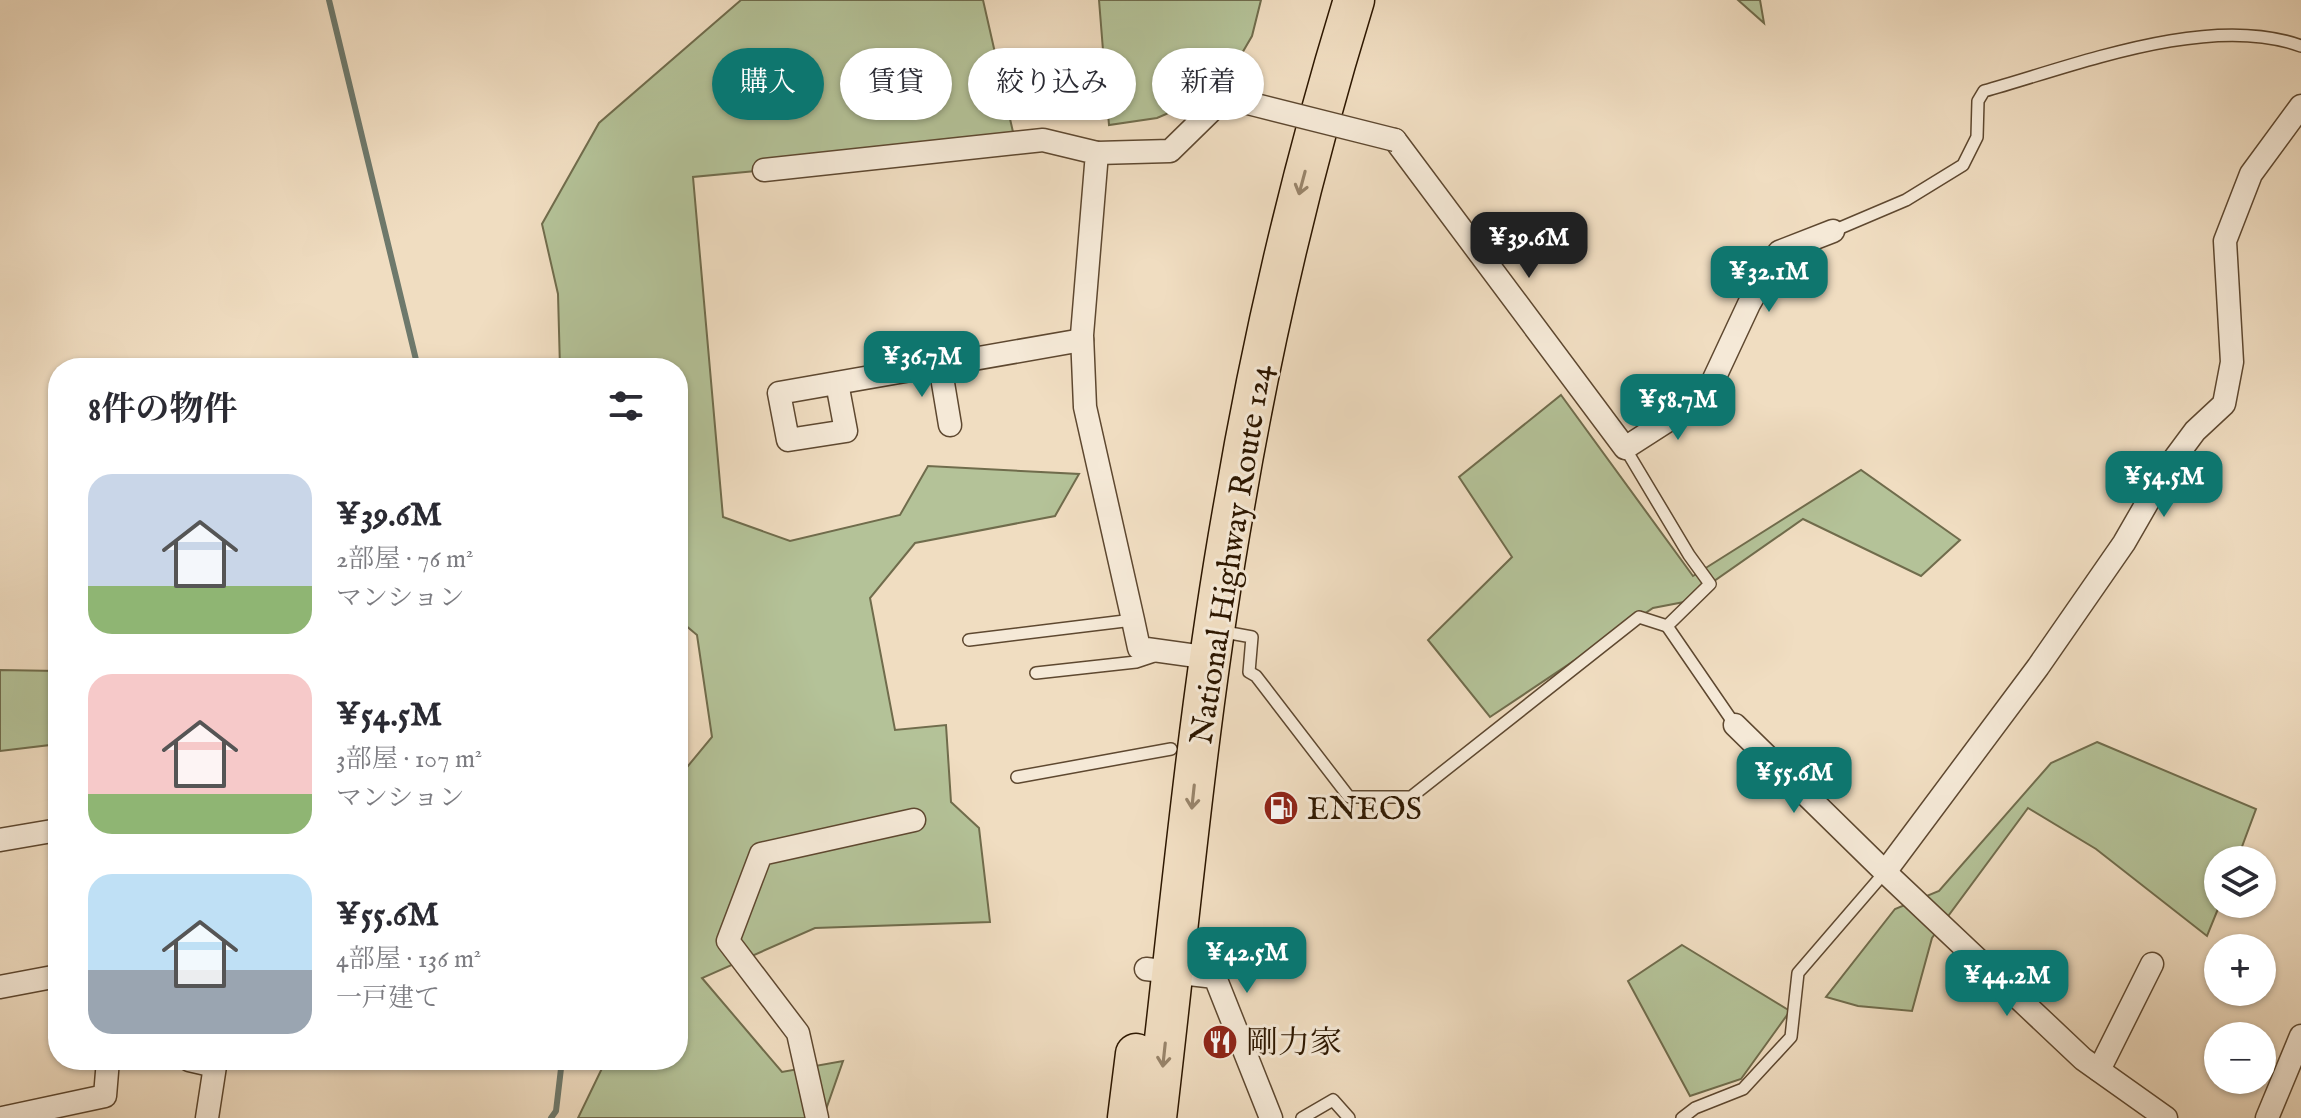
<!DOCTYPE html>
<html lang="ja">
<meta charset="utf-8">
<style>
:root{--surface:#fff;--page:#f2f2f3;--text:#2b2b33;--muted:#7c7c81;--accent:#0f766e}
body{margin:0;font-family:"IM FELL English","Noto Serif JP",serif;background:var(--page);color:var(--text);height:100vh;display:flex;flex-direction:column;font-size:30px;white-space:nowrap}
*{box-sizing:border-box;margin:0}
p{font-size:26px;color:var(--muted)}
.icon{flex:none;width:44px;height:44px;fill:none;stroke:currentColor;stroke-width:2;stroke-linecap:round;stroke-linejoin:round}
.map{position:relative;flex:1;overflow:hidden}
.drawer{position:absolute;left:48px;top:358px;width:640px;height:712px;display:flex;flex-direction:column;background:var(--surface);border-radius:32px;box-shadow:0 2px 6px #0004}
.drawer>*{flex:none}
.hud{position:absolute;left:712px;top:48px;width:760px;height:72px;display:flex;gap:16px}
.fabs{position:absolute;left:2204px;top:846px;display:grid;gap:16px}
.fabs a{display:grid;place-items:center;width:72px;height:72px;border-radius:50%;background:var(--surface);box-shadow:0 2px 6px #0004;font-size:40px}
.price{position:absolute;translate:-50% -68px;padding:0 18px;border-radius:16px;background:var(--accent);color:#fff;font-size:26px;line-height:52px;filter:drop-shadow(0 2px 4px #0008)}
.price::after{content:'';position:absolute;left:50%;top:48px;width:24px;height:18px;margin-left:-12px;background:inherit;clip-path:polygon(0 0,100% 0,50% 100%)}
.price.on{background:#222;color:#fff}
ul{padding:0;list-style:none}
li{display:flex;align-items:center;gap:24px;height:200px;padding:0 40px}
li span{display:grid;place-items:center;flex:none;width:224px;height:160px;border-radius:24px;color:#555}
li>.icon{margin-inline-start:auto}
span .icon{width:96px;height:96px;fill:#fffc;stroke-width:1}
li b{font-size:34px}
h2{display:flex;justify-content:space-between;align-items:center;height:96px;padding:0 40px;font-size:34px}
.pill{padding:0 28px;border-radius:36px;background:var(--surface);box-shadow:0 2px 6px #0004;font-size:28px;line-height:72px}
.pill.on{background:var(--accent);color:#fff}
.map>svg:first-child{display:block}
.green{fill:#b4c298;stroke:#706c4c;stroke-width:2}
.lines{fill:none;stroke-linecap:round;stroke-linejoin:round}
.stream{stroke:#6e796c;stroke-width:6}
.lane-casing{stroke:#5e4830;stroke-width:14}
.street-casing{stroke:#5e4830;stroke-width:25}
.highway-casing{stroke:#2d1700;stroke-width:43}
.lane{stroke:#f5e9d7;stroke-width:11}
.street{stroke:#f5e9d7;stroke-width:22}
.highway{stroke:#f0ddc1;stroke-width:40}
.street-bridge-casing{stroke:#5e4830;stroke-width:25;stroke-linecap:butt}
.street-bridge{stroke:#f5e9d7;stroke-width:22}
.oneway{stroke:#98846a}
.labels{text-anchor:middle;stroke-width:6;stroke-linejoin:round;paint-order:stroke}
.street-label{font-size:32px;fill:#2d1700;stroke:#f5e9d7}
.poi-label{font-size:32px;fill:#2d1700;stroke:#f5e9d7;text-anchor:start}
</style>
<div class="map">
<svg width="2301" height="1118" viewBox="0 0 2301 1118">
<rect width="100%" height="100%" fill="#f0ddc1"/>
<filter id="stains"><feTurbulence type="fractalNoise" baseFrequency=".0025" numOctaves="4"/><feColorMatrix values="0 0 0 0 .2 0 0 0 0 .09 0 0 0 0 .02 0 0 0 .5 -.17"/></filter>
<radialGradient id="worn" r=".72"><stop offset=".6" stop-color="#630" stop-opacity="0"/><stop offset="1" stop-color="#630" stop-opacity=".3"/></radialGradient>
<g class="green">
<path d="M741,0H983L1013,132L906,157L693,177L723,517L790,541L900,515L928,466L1079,474L1055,516L915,543L870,598L895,730L946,725L951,802L979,828L990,922L815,928L702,978L782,1072L843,1061L823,1118H578L606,1060H678V778L712,737L697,635L678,619V368H560L558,294L542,224L599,123Z"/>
<path d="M1099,0H1261L1252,36L1220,91L1157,118L1109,125Z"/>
<path d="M1738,0H1760L1764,23Z"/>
<path d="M1561,395L1693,576L1861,470L1960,540L1921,576L1803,519L1684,602L1653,608L1490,717L1428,640L1512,557L1459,477Z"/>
<path d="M0,670L58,671V744L0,751Z"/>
<path d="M2097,742L2256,809L2237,860H2218L2220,904L2207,936L2096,849L2028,808L1932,938L1912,1011L1858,1006L1826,997L1895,909L1939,891L2051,763Z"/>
<path d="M1682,945L1790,1011L1741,1079L1690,1096L1628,981Z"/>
</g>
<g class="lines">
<g class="stream">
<path d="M329,0L418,368"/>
<path d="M551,1118L556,1111L562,1060"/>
</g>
<defs>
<g id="lane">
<path d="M1833,231L1906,200L1963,165L1977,137L1978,101L1984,91C2074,66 2209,12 2301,46"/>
<path d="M1625,448L1689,555L1710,584L1667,626L1735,725"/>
<path d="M1219,631L1252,637L1249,672L1256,676L1349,797H1411L1639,617L1667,626"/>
<path d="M969,640L1133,620"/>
<path d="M1036,673L1136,662L1157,655"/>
<path d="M1017,777L1171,749"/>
<path d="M1302,1118L1333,1100L1349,1118"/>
<path d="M1682,1118L1695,1108L1743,1089L1791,1037L1798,973L1885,872"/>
</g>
<g id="street">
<path d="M1395,140L1625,448L1706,396L1749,304L1779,252L1833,231"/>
<path d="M1097,153L1170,151L1216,106L1240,101"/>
<path d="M764,170L1043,140L1097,153L1082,335L1085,407L1133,620L1139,648L1211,658"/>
<path d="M940,365L950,425"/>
<path d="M837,383L846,431L788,440L779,393L1082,340"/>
<path d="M1735,725L1885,872L2083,1059L2166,1118"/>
<path d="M0,840L58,830"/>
<path d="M1885,872L2038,667L2124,543L2166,470L2195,431L2224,404L2232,362L2225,241L2251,174L2301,106"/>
<path d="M1146,969L1215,977L1271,1118"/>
<path d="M0,987L58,976"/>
<path d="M189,1060L215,1066L207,1118"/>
<path d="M2099,1070L2152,964"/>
<path d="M2,1118L105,1096L108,1060"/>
<path d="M817,1118L798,1033L728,941L761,854L914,820"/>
<path d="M2267,1118L2301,1036"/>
</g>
<g id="highway">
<path d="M1128,1118L1136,1054"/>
<path d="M1156,1118C1180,914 1198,708 1234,506C1263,335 1303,166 1354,0"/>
</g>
</defs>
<use href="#lane" class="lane-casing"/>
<use href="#street" class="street-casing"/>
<use href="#highway" class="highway-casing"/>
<use href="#lane" class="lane"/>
<use href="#street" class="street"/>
<use href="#highway" class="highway"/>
<defs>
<path id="street-bridge" d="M1240,101L1395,140"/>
</defs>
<use href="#street-bridge" class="street-bridge-casing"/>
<use href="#street-bridge" class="street-bridge"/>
</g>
<defs><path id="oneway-shaft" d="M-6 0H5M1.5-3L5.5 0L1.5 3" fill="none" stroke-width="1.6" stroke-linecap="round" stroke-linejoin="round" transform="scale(2)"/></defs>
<g class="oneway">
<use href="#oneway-shaft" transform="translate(1302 183) rotate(105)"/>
<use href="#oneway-shaft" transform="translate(1193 797) rotate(96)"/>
<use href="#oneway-shaft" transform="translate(1164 1055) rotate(96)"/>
</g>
<defs>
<symbol id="fuel-disc" viewBox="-11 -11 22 22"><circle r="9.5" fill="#8f2418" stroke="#f5e9d7"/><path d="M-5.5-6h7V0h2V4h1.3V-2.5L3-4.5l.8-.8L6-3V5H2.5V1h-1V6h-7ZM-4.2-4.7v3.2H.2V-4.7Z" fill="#fff"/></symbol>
<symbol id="restaurant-disc" viewBox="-11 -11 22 22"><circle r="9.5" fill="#8f2418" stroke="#f5e9d7"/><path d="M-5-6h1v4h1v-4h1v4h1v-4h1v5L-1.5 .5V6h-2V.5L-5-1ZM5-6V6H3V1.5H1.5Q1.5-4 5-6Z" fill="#fff"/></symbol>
</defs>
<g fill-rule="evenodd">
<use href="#fuel-disc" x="1261" y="788" width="40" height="40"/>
<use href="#restaurant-disc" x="1200" y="1022" width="40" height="40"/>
</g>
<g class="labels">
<g class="street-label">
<text transform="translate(1230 554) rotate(-81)" y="11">National Highway Route 124</text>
</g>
<g class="poi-label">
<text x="1307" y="819">ENEOS</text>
<text x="1246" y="1053">剛力家</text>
</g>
</g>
<rect width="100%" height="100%" filter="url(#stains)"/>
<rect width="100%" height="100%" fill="url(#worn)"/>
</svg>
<div class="fabs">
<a><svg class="icon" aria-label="layers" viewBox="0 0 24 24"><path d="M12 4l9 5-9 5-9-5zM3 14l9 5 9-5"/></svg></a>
<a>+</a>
<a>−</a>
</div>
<b class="price on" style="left:1529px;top:280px">¥39.6M</b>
<b class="price" style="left:1769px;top:314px">¥32.1M</b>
<b class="price" style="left:922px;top:399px">¥36.7M</b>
<b class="price" style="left:1678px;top:442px">¥58.7M</b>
<b class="price" style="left:2164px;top:519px">¥54.5M</b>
<b class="price" style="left:1794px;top:815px">¥55.6M</b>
<b class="price" style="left:1247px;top:995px">¥42.5M</b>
<b class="price" style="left:2007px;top:1018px">¥44.2M</b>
<div class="hud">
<a class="pill on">購入</a>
<a class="pill">賃貸</a>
<a class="pill">絞り込み</a>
<a class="pill">新着</a>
</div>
<section class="drawer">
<h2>8件の物件<svg class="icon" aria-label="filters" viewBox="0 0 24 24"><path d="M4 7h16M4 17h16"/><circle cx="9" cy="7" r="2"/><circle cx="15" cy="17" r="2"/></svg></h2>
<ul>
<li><span style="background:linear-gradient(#c9d6e8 70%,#8fb573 0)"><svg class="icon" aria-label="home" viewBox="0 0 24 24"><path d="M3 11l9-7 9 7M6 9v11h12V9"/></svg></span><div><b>¥39.6M</b><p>2部屋 · 76 m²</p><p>マンション</p></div></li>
<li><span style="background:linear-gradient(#f6c9c9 75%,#8fb573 0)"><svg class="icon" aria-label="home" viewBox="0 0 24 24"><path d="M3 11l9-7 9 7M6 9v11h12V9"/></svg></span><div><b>¥54.5M</b><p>3部屋 · 107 m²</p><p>マンション</p></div></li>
<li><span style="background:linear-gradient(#bfe0f5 60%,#9aa5b1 0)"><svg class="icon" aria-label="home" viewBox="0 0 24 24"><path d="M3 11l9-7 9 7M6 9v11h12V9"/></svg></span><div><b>¥55.6M</b><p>4部屋 · 136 m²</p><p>一戸建て</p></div></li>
</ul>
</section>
</div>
